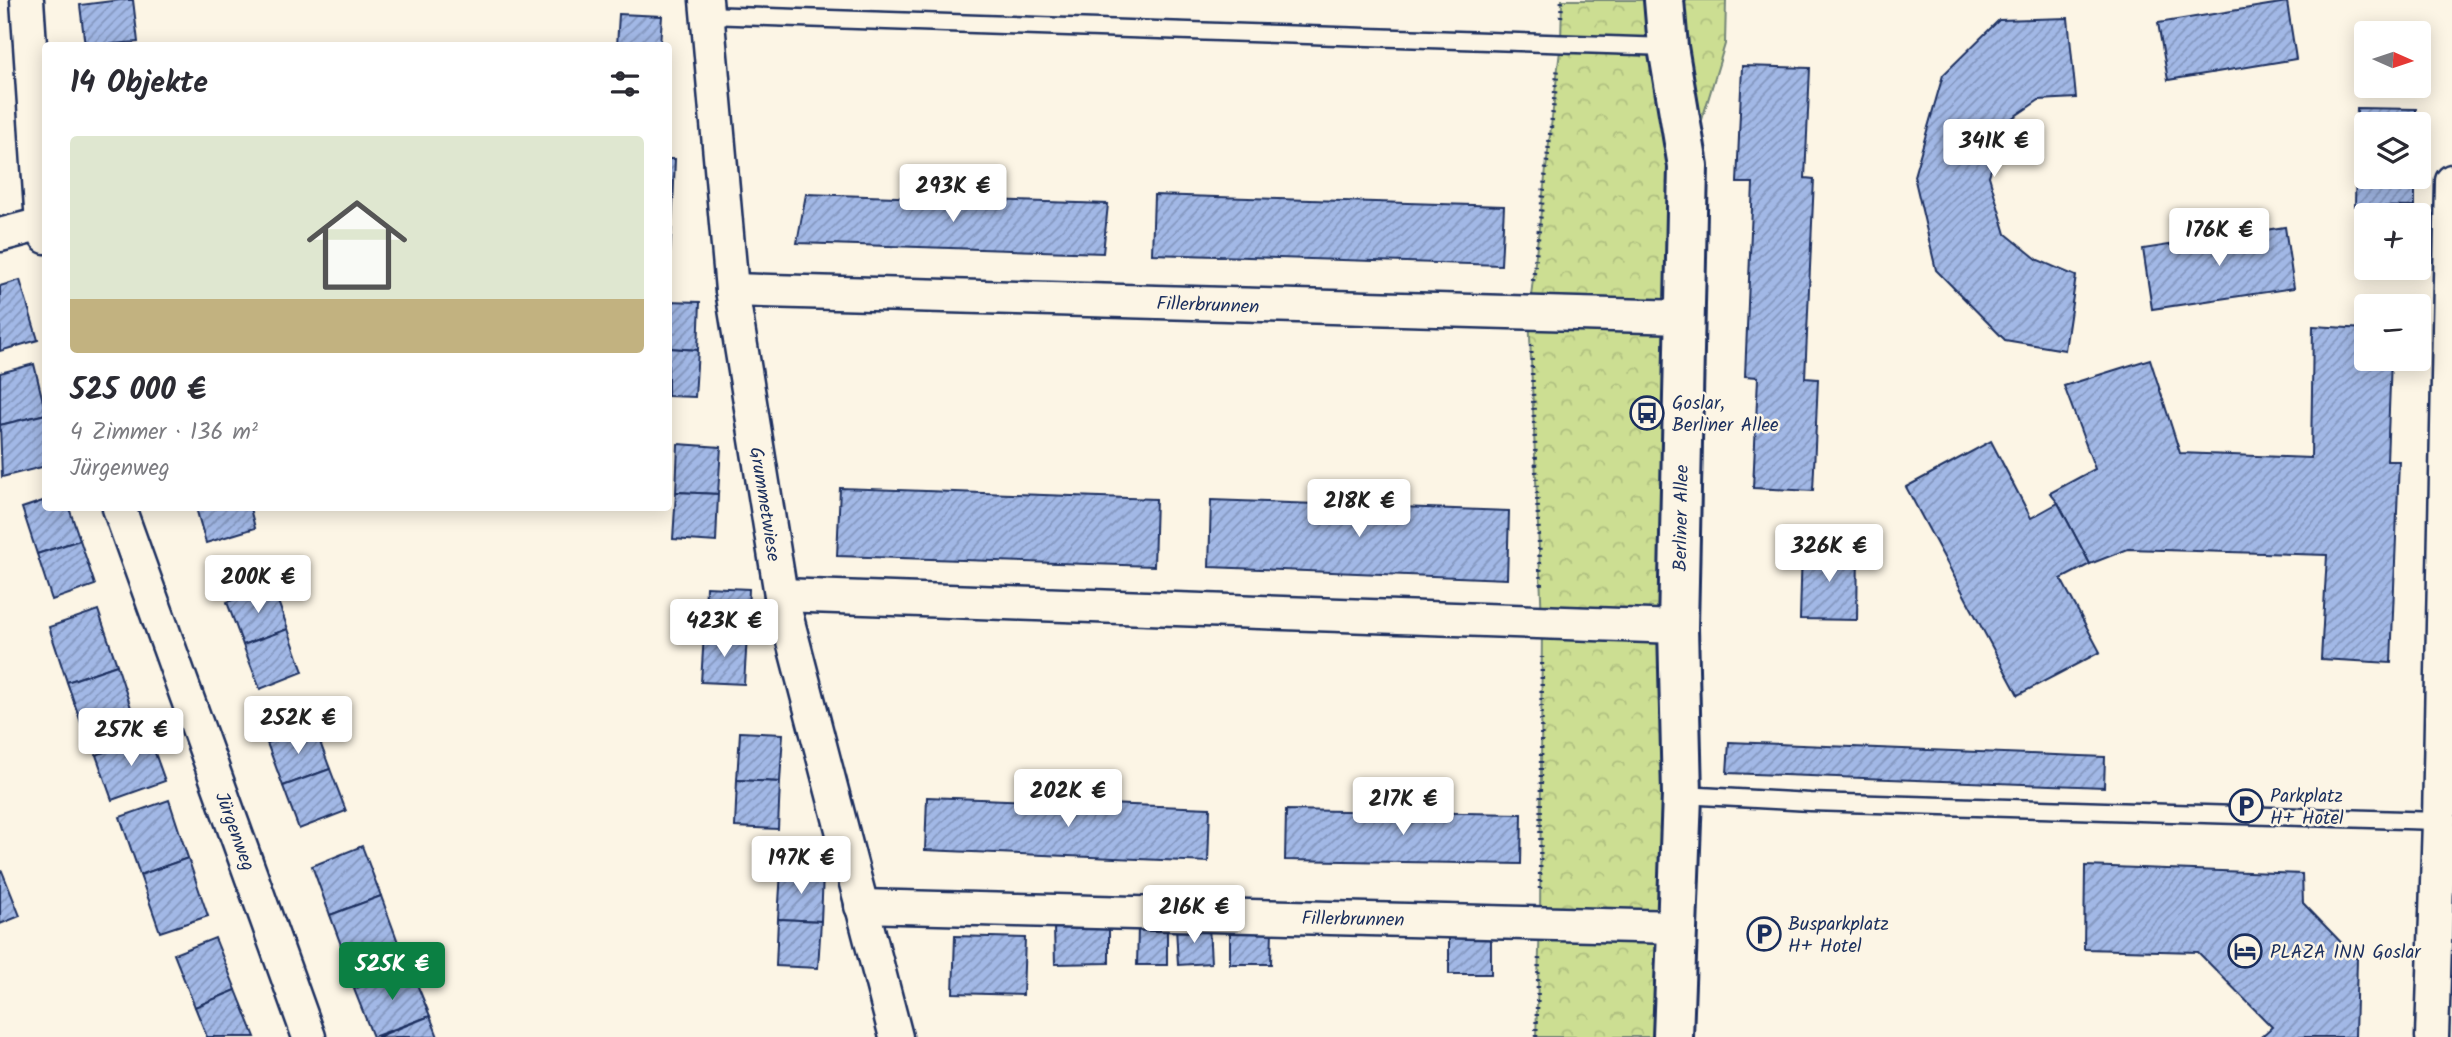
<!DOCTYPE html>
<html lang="de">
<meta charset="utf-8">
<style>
:root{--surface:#fff;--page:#f2f2f3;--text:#2b2b33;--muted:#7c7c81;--line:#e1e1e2;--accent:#0b8043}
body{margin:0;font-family:Kalam,sans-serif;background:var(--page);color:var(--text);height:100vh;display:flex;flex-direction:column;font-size:26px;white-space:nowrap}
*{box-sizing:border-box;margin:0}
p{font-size:23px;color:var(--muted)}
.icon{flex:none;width:38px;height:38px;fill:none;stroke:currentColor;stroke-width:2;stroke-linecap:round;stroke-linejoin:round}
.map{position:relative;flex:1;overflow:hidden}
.drawer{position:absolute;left:42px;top:42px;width:630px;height:469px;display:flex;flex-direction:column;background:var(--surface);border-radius:7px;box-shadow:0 4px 18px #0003}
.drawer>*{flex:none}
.needle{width:46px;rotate:93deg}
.controls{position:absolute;left:2354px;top:21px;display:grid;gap:14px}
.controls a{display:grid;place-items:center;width:77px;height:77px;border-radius:7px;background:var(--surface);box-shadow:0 4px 18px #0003;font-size:35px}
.price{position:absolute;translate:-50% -60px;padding:0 16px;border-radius:7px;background:#fff;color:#222;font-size:23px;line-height:46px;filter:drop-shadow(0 2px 4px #0008)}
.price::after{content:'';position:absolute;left:50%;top:42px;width:21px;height:16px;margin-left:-10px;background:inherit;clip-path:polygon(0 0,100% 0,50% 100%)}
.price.selected{background:var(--accent);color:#fff}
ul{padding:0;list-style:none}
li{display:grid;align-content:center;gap:14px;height:371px;padding:0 28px}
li+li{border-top:2px solid var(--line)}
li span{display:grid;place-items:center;height:217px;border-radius:7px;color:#555}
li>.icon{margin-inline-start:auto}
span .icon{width:126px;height:126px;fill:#fffc;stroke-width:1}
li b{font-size:30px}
h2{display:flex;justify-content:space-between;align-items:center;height:84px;padding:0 28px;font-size:30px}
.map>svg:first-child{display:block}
.park{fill:url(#park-crowns);stroke:#748678;stroke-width:2}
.building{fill:url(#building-hatch);stroke:#1b2f5e;stroke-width:2}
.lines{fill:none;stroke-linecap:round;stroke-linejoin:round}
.lane-casing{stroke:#1b2f5e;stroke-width:21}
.street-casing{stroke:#1b2f5e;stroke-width:37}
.secondary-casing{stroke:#1b2f5e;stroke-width:44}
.path{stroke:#1b2f5e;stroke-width:4.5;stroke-dasharray:2 5;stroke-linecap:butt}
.lane{stroke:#fcf5e5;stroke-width:16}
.street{stroke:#fcf5e5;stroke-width:32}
.secondary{stroke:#fcf5e5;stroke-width:38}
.labels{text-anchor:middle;stroke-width:5;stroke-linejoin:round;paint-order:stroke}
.street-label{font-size:19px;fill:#1b2f5e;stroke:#fcf5e5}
.poi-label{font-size:19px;fill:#1b2f5e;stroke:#fcf5e5;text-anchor:start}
</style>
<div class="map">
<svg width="2452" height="1037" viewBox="0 0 2452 1037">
<defs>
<pattern id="park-crowns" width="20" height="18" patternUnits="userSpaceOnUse" patternTransform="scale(1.75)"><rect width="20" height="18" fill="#ccde92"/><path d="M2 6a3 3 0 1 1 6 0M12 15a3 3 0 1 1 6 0" fill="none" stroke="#afbf80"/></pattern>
<pattern id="building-hatch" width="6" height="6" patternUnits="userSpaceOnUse" patternTransform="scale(1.75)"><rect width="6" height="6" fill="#a2b8e6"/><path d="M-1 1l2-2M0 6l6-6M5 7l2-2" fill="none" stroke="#8396be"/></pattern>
</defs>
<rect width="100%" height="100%" fill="#fcf5e5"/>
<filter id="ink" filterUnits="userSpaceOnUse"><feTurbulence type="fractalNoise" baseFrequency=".0143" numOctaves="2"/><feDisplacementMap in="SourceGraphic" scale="14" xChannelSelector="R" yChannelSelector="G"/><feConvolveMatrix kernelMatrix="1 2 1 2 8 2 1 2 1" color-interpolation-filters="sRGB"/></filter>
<g filter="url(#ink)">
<path class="park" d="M1562,0H1726L1725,44L1688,166L1673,1037H1536L1540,923L1542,621L1529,313L1561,42Z"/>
<g class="building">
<path d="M120,0H133L138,42L85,46L80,5Z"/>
<path d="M2287,2L2296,59L2168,80L2158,23Z"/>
<path d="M619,14L662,16L660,46H617Z"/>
<path d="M2068,18L2076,98L2039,100L2005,123L1989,176L2006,234L2038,260L2076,276L2065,350L2005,340L1936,270L1914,176L1943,75L1999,20Z"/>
<path d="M1742,66L1810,68L1805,178L1814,179L1805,378L1818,379L1813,491L1753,488L1758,377L1745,376L1753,183H1737Z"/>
<path d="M2357,108L2416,109V124H2366V177H2415V207L2355,206Z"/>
<path d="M668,159H675L673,206H668Z"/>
<path d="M806,194L1108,204L1103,253L797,243Z"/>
<path d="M1154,195L1504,206L1501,265L1152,254Z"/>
<path d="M668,206H673L670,254H668Z"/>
<path d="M2285,227L2294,288L2152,309L2143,249Z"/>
<path d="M20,280L38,340L0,351V286Z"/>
<path d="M668,301L700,302L698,350L668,348Z"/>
<path d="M2313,326L2366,329V359H2391L2387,461H2399L2391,663L2321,659L2327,555L2128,549L2090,564L2058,503L2050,493L2095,469L2064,386L2150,359L2180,453L2311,458Z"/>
<path d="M668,348L698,350L695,397L668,396Z"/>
<path d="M34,364L46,414L0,425V373Z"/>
<path d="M46,414V466L2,477L0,425Z"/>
<path d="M1991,441L2031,518L2058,503L2090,564L2061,579L2100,652L2018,695L1906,487Z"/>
<path d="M678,444L721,447L718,494L676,492Z"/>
<path d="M840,488L1156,499L1154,566L837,556Z"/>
<path d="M676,492L718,494L716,542L673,539Z"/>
<path d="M46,500V508H69L80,540L37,554L22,508Z"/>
<path d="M1211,500L1509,511L1507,579L1209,567Z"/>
<path d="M196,508H250L255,528L206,543Z"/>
<path d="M80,540L95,585L52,600L37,554Z"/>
<path d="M1802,547L1858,549L1857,620L1800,619Z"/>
<path d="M272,585L288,629L243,645L227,602Z"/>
<path d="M706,587L749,589L747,636L704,634Z"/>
<path d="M98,610L117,665L67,682L49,627Z"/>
<path d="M288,629L303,672L260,689L243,645Z"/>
<path d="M704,634L747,636L744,684L701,682Z"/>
<path d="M117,665L135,720L86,737L67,682Z"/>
<path d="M314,726L330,769L283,786L267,743Z"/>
<path d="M740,732L783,734L780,782L737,780Z"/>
<path d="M149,736L165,781L112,800L96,755Z"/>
<path d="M1729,742L2105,757L2104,787L1727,773Z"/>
<path d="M330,769L346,811L299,829L283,786Z"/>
<path d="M737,780L780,782L778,829L735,827Z"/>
<path d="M927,797L1210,808L1208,862L925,850Z"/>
<path d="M169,800L188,858L140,875L120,817Z"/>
<path d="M1286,810L1522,814L1521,864L1285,860Z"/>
<path d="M362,846L381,896L330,915L312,866Z"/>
<path d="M188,858L208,916L160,932L140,875Z"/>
<path d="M2085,866L2302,874L2303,903L2357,959L2355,1037H2261L2272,1027L2198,952L2084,949Z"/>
<path d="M2,871L20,916L0,924V872Z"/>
<path d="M781,871L823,874L821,921L778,919Z"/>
<path d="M381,896L399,945L348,964L330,915Z"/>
<path d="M778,919L821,921L818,968L776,966Z"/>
<path d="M1209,925L1211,963L1178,965L1176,927Z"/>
<path d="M1109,927V963L1055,964L1054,928Z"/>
<path d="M1138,928H1167V965H1137Z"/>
<path d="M1230,929L1272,930L1271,964H1230Z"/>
<path d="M955,936L1025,938L1023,995L953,993Z"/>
<path d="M215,938L236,990L195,1007L174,954Z"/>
<rect x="1449" y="938" width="42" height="36"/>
<path d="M410,967L430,1016L373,1037L354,989Z"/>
<path d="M236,990L255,1037H207L195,1007Z"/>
<path d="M430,1016L438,1037H377Z"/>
</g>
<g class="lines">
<defs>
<g id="lane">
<path d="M707,15L1668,47"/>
<path d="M1682,795L1810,802L2439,821"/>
</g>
<g id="street">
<path d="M27,0L42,224L46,237"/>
<path d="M706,0L732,290L781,595L896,1037"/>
<path d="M0,235L42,224"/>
<path d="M732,290L1684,317"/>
<path d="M119,508L309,1037"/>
<path d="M781,595L1678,627"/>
<path d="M861,906L1676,927"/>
<path d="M2432,1037L2439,821L2452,181"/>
</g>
<path id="secondary" d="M1664,0L1668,47L1688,166L1678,627L1682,795L1673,1037"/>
</defs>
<use href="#lane" class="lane-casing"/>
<use href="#street" class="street-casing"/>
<use href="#secondary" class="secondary-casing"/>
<g class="path">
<path d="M1561,17L1562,0"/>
<path d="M1533,281L1558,67"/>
<path d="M1531,345L1541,589"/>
<path d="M1540,889L1542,657"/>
<path d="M1536,1037L1539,958"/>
</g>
<use href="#lane" class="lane"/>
<use href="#street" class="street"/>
<use href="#secondary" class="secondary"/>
</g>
</g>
<defs>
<symbol id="bus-ring" viewBox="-11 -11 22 22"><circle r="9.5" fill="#fcf5e5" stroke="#1b2f5e" stroke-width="1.5"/><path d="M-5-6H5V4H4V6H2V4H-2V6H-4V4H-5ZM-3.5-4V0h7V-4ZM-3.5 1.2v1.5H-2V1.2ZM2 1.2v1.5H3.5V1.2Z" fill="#1b2f5e"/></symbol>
<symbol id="parking-ring" viewBox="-11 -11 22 22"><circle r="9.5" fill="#fcf5e5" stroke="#1b2f5e" stroke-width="1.5"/><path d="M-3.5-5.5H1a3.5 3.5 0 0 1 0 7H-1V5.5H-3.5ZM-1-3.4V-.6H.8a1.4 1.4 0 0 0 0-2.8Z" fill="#1b2f5e"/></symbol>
<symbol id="hotel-ring" viewBox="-11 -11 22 22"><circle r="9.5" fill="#fcf5e5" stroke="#1b2f5e" stroke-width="1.5"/><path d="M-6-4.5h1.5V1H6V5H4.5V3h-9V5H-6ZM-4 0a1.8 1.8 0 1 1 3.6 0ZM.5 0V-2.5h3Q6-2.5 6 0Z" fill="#1b2f5e"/></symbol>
</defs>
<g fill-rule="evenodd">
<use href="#bus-ring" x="1628" y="394" width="38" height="38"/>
<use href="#parking-ring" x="2227" y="787" width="38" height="38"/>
<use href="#parking-ring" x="1745" y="915" width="38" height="38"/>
<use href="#hotel-ring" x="2226" y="932" width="38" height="38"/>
</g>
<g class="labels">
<g class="street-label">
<text transform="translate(1208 304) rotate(2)" y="7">Fillerbrunnen</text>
<text transform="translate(766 504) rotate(81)" y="7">Grummetwiese</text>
<text transform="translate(1680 518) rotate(-89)" y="7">Berliner Allee</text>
<text transform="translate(236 831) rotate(70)" y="7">Jürgenweg</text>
<text transform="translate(1353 918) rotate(1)" y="7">Fillerbrunnen</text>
</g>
<g class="poi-label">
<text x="1672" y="409">Goslar,<tspan x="1672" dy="22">Berliner Allee</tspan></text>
<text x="2270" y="802">Parkplatz<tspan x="2270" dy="22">H+ Hotel</tspan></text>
<text x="1788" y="930">Busparkplatz<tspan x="1788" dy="22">H+ Hotel</tspan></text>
<text x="2270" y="958">PLAZA INN Goslar</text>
</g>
</g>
</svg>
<div class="controls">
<a><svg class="needle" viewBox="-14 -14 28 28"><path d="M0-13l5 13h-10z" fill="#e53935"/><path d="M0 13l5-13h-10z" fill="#7c7c81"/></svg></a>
<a><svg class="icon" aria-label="layers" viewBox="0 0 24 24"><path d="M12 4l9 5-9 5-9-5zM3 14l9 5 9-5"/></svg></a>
<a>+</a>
<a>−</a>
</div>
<b class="price" style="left:1994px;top:179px">341K €</b>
<b class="price" style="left:953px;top:224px">293K €</b>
<b class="price" style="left:2219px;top:268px">176K €</b>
<b class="price" style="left:1359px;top:539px">218K €</b>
<b class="price" style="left:1829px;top:584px">326K €</b>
<b class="price" style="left:258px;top:615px">200K €</b>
<b class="price" style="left:724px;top:659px">423K €</b>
<b class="price" style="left:298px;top:756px">252K €</b>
<b class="price" style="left:131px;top:768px">257K €</b>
<b class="price" style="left:1068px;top:829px">202K €</b>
<b class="price" style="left:1403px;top:837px">217K €</b>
<b class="price" style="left:801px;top:896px">197K €</b>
<b class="price" style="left:1194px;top:945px">216K €</b>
<b class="price selected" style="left:392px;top:1002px">525K €</b>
<section class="drawer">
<h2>14 Objekte<svg class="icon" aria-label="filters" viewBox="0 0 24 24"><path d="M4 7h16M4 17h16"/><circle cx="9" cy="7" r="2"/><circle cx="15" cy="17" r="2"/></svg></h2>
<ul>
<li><span style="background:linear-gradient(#dfe7d0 75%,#c2b280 0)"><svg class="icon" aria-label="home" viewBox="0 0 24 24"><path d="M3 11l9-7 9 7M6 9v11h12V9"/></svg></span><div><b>525 000 €</b><p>4 Zimmer · 136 m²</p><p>Jürgenweg</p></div></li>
</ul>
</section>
</div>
